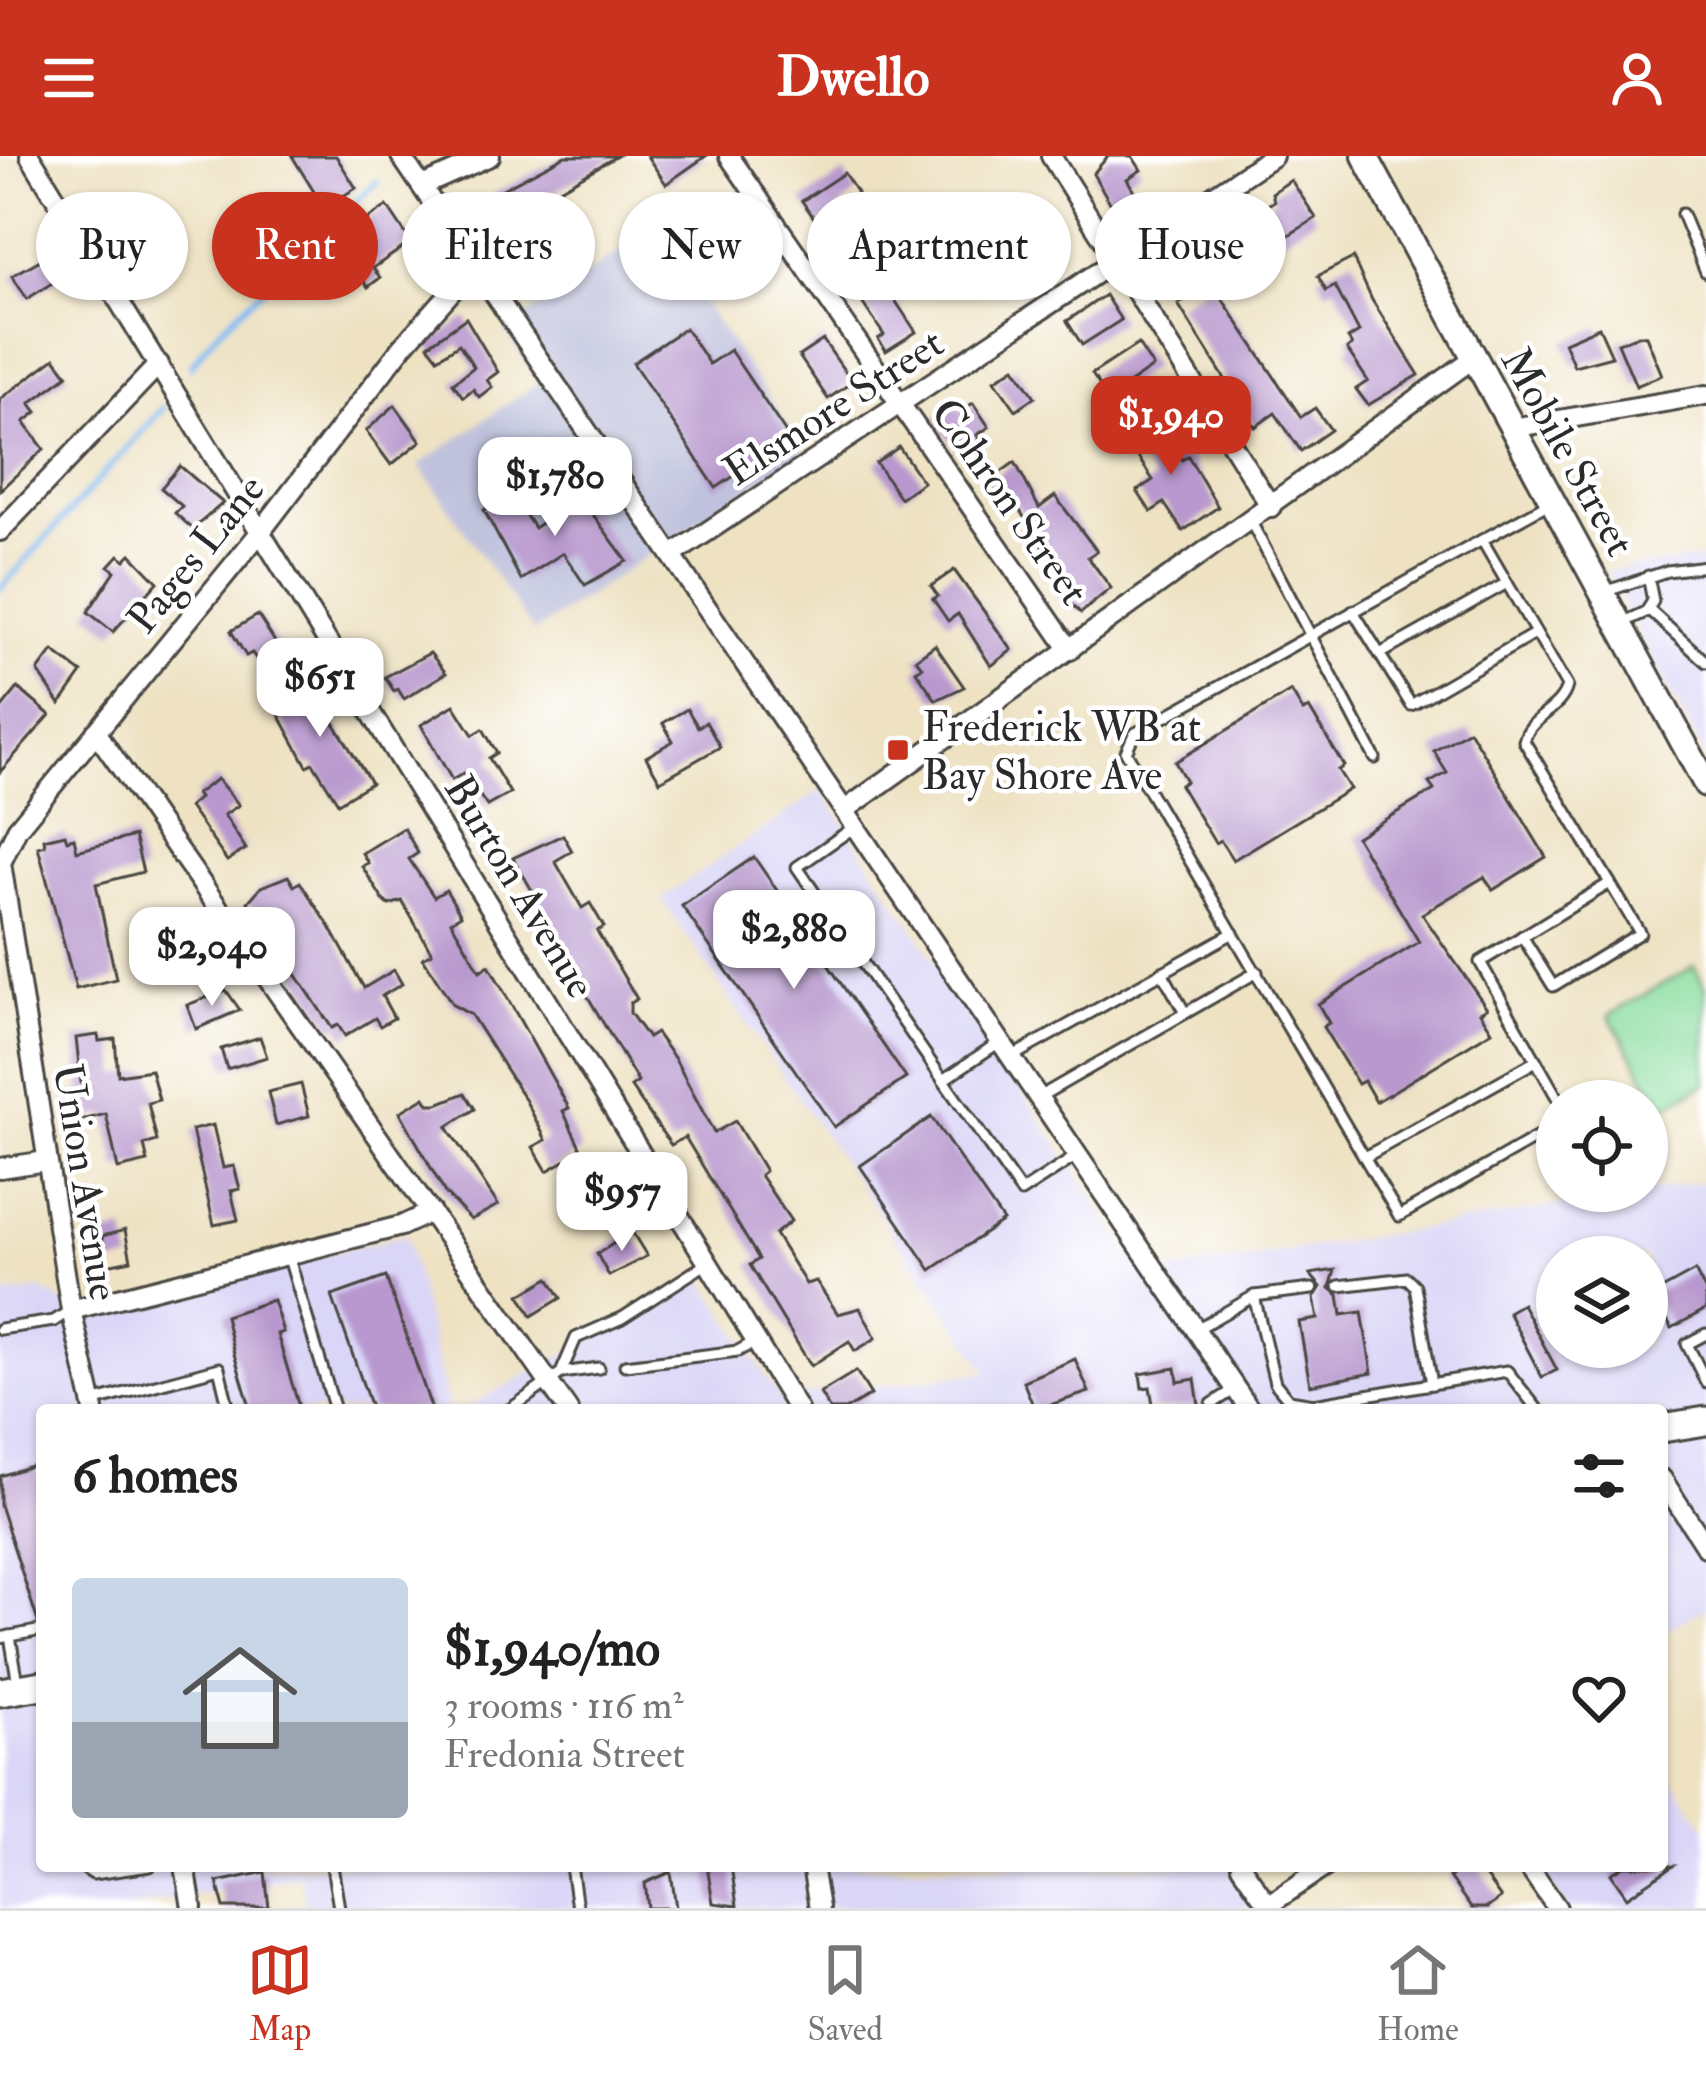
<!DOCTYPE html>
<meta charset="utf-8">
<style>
:root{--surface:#fff;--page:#f6f6f6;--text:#222;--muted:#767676;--line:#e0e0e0;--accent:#c8321e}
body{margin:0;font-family:"IM FELL Double Pica",serif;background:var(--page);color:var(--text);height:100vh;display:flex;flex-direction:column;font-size:45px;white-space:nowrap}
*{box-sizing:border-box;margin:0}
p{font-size:39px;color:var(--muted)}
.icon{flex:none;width:66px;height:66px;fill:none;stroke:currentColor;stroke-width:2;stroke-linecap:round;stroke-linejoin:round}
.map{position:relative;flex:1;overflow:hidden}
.drawer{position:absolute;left:36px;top:1248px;width:1632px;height:468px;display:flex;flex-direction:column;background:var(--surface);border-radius:12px;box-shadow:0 3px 9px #0004}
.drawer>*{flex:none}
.top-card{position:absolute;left:36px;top:36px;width:1635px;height:108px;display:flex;gap:24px}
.buttons{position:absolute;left:1536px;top:924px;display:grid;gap:24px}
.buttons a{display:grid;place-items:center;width:132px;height:132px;border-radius:50%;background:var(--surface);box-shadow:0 3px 9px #0004;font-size:60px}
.price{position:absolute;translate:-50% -102px;padding:0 27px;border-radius:24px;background:#fff;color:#222;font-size:39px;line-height:78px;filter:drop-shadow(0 3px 6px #0008)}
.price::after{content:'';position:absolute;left:50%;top:72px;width:36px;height:27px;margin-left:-18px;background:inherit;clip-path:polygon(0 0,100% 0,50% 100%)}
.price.active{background:var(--accent);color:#fff}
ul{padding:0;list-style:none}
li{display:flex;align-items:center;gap:36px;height:300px;padding:0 36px}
li span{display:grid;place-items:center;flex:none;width:336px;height:240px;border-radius:12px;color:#555}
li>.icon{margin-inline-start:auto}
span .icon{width:144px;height:144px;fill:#fffc;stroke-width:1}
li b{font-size:51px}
h2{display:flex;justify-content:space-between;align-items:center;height:144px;padding:0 36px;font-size:51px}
.chip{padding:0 42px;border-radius:54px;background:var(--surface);box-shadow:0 3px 9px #0004;font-size:42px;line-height:108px}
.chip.active{background:var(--accent);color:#fff}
header{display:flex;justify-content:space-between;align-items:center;height:156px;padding:0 36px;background:var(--accent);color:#fff;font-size:54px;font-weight:700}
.dock{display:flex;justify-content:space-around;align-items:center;height:168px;border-top:3px solid var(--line);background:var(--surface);font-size:33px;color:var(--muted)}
.dock a{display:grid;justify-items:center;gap:6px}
.dock .active{color:var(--accent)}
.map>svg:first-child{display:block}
.built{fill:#dad6f7;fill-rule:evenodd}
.industrial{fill:#c0c2dd}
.green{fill:#8add9f;stroke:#5a8465;stroke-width:3}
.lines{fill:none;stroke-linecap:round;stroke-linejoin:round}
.stream{stroke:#80bbf2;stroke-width:6}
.building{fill:#b898ce}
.lane-casing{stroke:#484642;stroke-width:15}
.street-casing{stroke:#484642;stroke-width:24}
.secondary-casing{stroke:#484642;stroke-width:30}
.primary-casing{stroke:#484642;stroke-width:33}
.lane{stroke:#fff;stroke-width:9}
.street{stroke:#fff;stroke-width:18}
.secondary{stroke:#fff;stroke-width:24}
.primary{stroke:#fff;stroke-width:27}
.poi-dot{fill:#c8321e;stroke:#fff;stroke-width:4.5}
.labels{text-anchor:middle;stroke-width:9;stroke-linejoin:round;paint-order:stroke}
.street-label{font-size:42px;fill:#2b2b2b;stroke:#fff}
.poi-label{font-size:42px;fill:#2b2b2b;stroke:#fff;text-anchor:start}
</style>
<header><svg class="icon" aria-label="menu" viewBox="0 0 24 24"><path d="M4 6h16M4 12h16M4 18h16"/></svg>Dwello<svg class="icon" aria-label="person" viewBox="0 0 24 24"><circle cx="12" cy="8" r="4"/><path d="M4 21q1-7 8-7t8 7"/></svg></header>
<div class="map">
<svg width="1706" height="1752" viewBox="0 0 1706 1752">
<rect width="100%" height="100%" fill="#fff"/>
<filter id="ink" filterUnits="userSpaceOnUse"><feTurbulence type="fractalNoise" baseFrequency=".00833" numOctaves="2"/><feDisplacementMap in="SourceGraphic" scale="24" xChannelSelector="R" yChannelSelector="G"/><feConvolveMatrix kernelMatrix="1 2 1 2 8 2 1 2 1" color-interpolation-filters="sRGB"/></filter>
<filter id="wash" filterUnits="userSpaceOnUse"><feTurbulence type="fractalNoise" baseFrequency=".004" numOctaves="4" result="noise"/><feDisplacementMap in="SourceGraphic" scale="48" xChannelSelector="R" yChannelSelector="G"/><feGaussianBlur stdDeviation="2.7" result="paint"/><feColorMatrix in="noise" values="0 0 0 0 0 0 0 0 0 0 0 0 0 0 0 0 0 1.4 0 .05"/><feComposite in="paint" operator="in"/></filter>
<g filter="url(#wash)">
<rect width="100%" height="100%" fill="#eee2c3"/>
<g class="built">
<path d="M1706,402V602L1606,415Z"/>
<path d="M821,634L1151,1129L1177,1114L1706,1025V1452L1662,1477V1254H462L702,1122L780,1242L988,1216L661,743ZM1557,1101H1647V1191H1557Z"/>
<path d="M406,1079L449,1254H42V1710H1231L1254,1745L1243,1752H306L300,1719L124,1752H0V1140L41,1134L86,1159Z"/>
<path d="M1662,1610L1706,1672V1752H1567L1538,1710H1662Z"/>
</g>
<path class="industrial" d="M652,73L805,294L534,476L419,309L539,226L505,175Z"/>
<path class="green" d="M1694,810L1706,831V928L1663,953L1609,859Z"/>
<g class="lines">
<g class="stream">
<path d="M191,210L216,177L377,26"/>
<path d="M0,433L163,252"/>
</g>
</g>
<g id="blocks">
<g class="building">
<path d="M292,0H336L356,32L324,52Z"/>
<path d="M565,0H617L551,38L578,81L547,101L520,54L506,62L493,38Z"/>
<path d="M647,0H706L666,28Z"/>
<path d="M1108,0H1132L1141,14L1127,23L1138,42L1115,55L1093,18Z"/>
<path d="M844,17L857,37L819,69L802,45Z"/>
<path d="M1291,24L1316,62L1262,96L1242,66L1274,45L1272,37Z"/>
<path d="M732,47L767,99L762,102L765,107L733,129L697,72Z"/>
<path d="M387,50L411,86L373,112L380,122L368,131L336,84Z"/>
<path d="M1046,60L1060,84L1039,97L1035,91L991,124L987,118L982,121L967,94L998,75L1004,84Z"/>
<path d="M868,62L880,78L847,101L836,84Z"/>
<path d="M51,98L60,122L27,143L12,120Z"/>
<path d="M1353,102L1372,144L1419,219L1368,249L1356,233L1368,225L1347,193L1352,189L1348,183L1359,176L1335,130L1326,135L1318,120Z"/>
<path d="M883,126L916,176L886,195L878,183L884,179L859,142Z"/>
<path d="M1211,126L1301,261L1315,252L1331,274L1301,295L1275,257L1255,271L1178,148Z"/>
<path d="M1105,139L1121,164L1082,189L1067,165Z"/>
<path d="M466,162L498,216L487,224L492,231L479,241L473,233L463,241L453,227L474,211L459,188L438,202L428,189Z"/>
<path d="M1599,171L1612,200L1574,210L1564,186Z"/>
<path d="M685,172L709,208L730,194L790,283L716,332L633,207Z"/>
<path d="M1638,179L1646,180L1662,219L1636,230L1618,187Z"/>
<path d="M823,184L852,226L828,243L799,200Z"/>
<path d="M1138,188L1153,211L1108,242L1092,218Z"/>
<path d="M55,202L68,219L30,247L37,256L24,266L44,293L0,334V243Z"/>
<path d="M1015,211L1035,241L1016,254L995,224Z"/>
<path d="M973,247L989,271L977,279L982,287L961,301L935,263L956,248L961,255Z"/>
<path d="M395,249L421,285L391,309L366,275Z"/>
<path d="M1155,263L1182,304L1188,300L1218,351L1183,375L1164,347L1151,356L1137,335L1153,324L1126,283Z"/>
<path d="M899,291L923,326L900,342L876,307Z"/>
<path d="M1015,306L1039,352L1055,340L1097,395L1088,401L1111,432L1081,457L1060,438L1069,431L1013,344L1004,351L987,326Z"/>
<path d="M180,310L223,347L193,373L175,357L182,350L161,332Z"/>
<path d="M511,337L534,372L580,341L627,405L585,429L563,397L521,424L484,354Z"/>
<path d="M131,398L158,426L113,476L88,456L115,415L109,410L119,399L125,404Z"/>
<path d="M954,414L1012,494L991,510L958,458L948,465L933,443L938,440L931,430Z"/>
<path d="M258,459L282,497L261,510L252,497L246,500L231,475Z"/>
<path d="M935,489L964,531L936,544L916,515L922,511L916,503Z"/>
<path d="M53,495L82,517L60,548L38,515Z"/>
<path d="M430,497L446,517L404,543L398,533L394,535L385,521Z"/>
<path d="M312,520L320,533L315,536L371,627L338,647L313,607L307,610L271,544Z"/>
<path d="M18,532L50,559L0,616V554Z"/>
<path d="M1291,535L1303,555L1309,552L1344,610L1338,614L1350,633L1233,704L1220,684L1215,687L1180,629L1186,625L1175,606Z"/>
<path d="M454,549L473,579L483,573L497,597L489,602L510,637L487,650L464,617L452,624L421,569Z"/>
<path d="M687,553L698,571L706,566L720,591L660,625L646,601L673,585L663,567Z"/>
<path d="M1469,574L1546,701L1493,734L1484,721L1422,758L1487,852L1480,856L1492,875L1376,946L1364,925L1358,928L1323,871L1329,867L1318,848L1419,786L1356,681L1434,634L1429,627L1447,617L1434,595Z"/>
<path d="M217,623L239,649L224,659L246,693L227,705L189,651L199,642L196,638Z"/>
<path d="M404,672L418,697L409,703L434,741L446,734L461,759L451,765L480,815L489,809L569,952L563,955L582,995L547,1015L533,991L546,984L526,945L471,859L453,849L423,802L432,797L402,745L389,749L383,744L362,710L368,707L362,697Z"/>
<path d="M65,678L67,684L74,682L77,695L134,680L143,716L96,728L116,823L76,833L38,691L45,689L44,683Z"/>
<path d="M563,679L572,695L555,705L582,752L590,747L604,771L597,775L637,843L630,847V857L648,882L656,877L675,903L714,977L735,965L765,1015L760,1019L791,1065L775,1078L806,1128L816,1125L838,1158L860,1152L876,1182L855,1195L849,1185L811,1210L750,1109L759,1103L685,981L671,989L631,931L638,926L528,739L533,736L513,702Z"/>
<path d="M754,701L906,922L834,971L682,750Z"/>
<path d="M288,720L294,730L300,726L330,771L364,832L394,814L402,828L382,840L394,862L380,870L375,862L345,880L338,869L332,872L248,746L261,731Z"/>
<path d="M226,834L240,854L196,873L187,849Z"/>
<path d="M98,879L99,885L115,883L118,919L151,914L159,944L148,947L157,985L144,989L148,1006L118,1013L106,958L74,966L67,939L82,935L76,882Z"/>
<path d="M260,881L267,901L227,913L221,893Z"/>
<path d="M301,928L309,960L276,969L268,936Z"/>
<path d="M465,937L475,953L447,971L498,1049L471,1064L445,1037L400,956L425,941L429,948H438Z"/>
<path d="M931,961L1003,1065L931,1114L860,1010Z"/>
<path d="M213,969L223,1012L234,1010L240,1033L231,1035L238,1064L214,1069L192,974Z"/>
<path d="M125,1074L131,1104L107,1109L102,1080Z"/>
<path d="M632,1076L647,1100L609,1120L597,1098Z"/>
<path d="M1335,1114L1330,1132L1339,1139L1342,1159L1362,1156L1372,1217L1310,1229L1299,1166L1318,1163L1314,1142L1321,1131L1310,1118Z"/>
<path d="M1695,1115L1706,1136V1153L1672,1172L1653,1138Z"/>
<path d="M386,1121L432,1254H372L332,1140Z"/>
<path d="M549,1122L561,1142L532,1160L520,1139Z"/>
<path d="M273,1144L283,1176L277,1178L300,1254H251L234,1198L225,1160Z"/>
<path d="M1522,1148L1557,1214L1542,1221L1508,1156Z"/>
<path d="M1075,1203L1089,1236L1035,1254L1023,1225Z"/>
<path d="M1176,1212L1178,1226L1195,1223L1199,1249L1154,1254L1150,1231L1142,1232L1140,1218Z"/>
<path d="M856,1215L871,1239L845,1254H830L820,1237Z"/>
<path d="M34,1309L42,1334V1465L38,1466L0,1349V1320Z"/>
<path d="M707,1710H731L737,1750L713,1747Z"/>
<path d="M1464,1710H1478L1501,1742L1487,1752H1471L1449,1721Z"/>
<path d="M1624,1710H1673L1627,1741L1611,1718Z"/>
<path d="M265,1716L269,1752H224L217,1726Z"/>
<path d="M671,1716L676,1752H648L645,1727Z"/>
</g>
</g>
</g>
<g filter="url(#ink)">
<use href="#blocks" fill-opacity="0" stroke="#484642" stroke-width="3"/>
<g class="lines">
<defs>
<g id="lane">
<path d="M1682,58L1706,116"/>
<path d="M1251,366L1375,602"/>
<path d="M1482,384L1551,346"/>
<path d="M1607,435L1667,415L1706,410"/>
<path d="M1648,453L1706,506"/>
<path d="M1353,455L1411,549L1536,477"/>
<path d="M1624,466L1646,456L1653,445L1648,420"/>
<path d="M1380,498L1507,427"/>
<path d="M856,670L797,711L943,924"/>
<path d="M1522,780L1553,830L1640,777L1610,727"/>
<path d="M1162,816L1185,857"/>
<path d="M1001,885L943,924L1021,1036L1078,999"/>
<path d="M1013,900L1233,777"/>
<path d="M1039,941L1257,816"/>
<path d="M1557,970L1399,1060L1126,596L1134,578L1482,384L1567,530C1561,555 1530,560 1524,585L1610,727L1480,806L1559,945"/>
<path d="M1365,1001L1536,905"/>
<path d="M288,1099L335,1254"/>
<path d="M1339,1130L1407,1122L1415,1130L1432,1228"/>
<path d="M1254,1140L1312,1133"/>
<path d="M0,1173L54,1165L69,1155"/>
<path d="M1195,1174L1254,1140L1275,1227L1289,1244L1314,1248L1507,1215L1538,1254"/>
<path d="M1706,1178L1687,1188L1706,1226"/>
<path d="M625,1209L738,1195L756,1185"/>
<path d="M561,1217L599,1212"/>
<path d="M92,1246L219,1212L229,1254"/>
<path d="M509,1254L561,1217L576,1182L622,1162L709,1106"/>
<path d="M1213,1254L1212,1248L1235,1233"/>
<path d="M10,1480L18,1528"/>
<path d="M0,1482L42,1474"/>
<path d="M81,1710L93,1718L150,1710"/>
<path d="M332,1710L339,1752"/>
<path d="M571,1710L577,1752"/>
</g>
<g id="street">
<path d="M30,0L798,1254"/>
<path d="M401,0L1250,1254"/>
<path d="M729,0L1070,494"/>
<path d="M1051,0L1271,351"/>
<path d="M422,30L490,0"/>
<path d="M1512,272L1706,239"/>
<path d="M0,375L159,208"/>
<path d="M672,399L1273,0"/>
<path d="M96,576L568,1254"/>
<path d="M845,654L1474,202"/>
<path d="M0,1012L46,1005"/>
<path d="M71,1154L401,1070L431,1056"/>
<path d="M94,1254L71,1154L1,707L17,673L262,374L403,190L475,109"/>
<path d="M1662,1323L1706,1391"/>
<path d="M185,1710L192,1752"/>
<path d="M812,1710L819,1752"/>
<path d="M1241,1710L1268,1749"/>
<path d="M1528,1710L1557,1752"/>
<path d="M1264,1752L1326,1710"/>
</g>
<path id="secondary" d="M1365,0L1706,628"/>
<g id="primary">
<path d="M1662,1272L1706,1265"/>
<path d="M0,1536L42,1529"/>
</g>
</defs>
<use href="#lane" class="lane-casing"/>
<use href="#street" class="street-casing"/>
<use href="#secondary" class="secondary-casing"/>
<use href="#primary" class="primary-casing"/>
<use href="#lane" class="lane"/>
<use href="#street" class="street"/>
<use href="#secondary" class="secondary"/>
<use href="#primary" class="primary"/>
</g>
</g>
<rect class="poi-dot" x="886" y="582" width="24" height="24" rx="6"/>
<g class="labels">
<g class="street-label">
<text transform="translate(833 250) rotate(-33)" y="15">Elsmore Street</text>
<text transform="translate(1569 295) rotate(61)" y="15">Mobile Street</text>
<text transform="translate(1011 345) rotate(55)" y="15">Cohron Street</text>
<text transform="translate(195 397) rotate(-51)" y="15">Pages Lane</text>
<text transform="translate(521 730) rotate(59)" y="15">Burton Avenue</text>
<text transform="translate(87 1026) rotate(81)" y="15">Union Avenue</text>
</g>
<g class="poi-label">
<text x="922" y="585">Frederick WB at<tspan x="922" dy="48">Bay Shore Ave</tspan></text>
</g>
</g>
</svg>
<div class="buttons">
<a><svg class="icon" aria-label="locate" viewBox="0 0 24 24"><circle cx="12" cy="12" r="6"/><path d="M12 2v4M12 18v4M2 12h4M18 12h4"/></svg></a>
<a><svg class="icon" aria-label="layers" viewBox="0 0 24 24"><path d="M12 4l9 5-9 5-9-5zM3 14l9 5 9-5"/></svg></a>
</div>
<b class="price active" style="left:1171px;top:322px">$1,940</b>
<b class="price" style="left:555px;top:383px">$1,780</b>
<b class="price" style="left:320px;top:584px">$651</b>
<b class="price" style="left:794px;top:836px">$2,880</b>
<b class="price" style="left:212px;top:853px">$2,040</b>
<b class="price" style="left:622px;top:1098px">$957</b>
<div class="top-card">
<a class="chip">Buy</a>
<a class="chip active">Rent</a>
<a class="chip">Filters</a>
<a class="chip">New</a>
<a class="chip">Apartment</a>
<a class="chip">House</a>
</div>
<section class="drawer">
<h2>6 homes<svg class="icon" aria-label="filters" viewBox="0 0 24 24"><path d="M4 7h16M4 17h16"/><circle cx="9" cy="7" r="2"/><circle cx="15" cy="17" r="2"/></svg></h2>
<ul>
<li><span style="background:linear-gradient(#c9d6e8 60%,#9aa5b1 0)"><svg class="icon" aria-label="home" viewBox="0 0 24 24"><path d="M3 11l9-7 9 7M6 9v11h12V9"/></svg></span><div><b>$1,940/mo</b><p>3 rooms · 116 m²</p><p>Fredonia Street</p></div><svg class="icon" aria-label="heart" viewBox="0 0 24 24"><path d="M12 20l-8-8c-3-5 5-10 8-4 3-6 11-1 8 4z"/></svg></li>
</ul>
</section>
</div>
<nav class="dock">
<a class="active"><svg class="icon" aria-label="map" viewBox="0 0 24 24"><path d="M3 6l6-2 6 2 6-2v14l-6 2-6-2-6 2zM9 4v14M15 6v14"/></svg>Map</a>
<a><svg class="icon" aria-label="saved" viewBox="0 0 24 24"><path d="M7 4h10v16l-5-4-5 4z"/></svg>Saved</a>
<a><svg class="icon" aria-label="home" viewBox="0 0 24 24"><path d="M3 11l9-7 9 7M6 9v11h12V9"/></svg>Home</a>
</nav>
